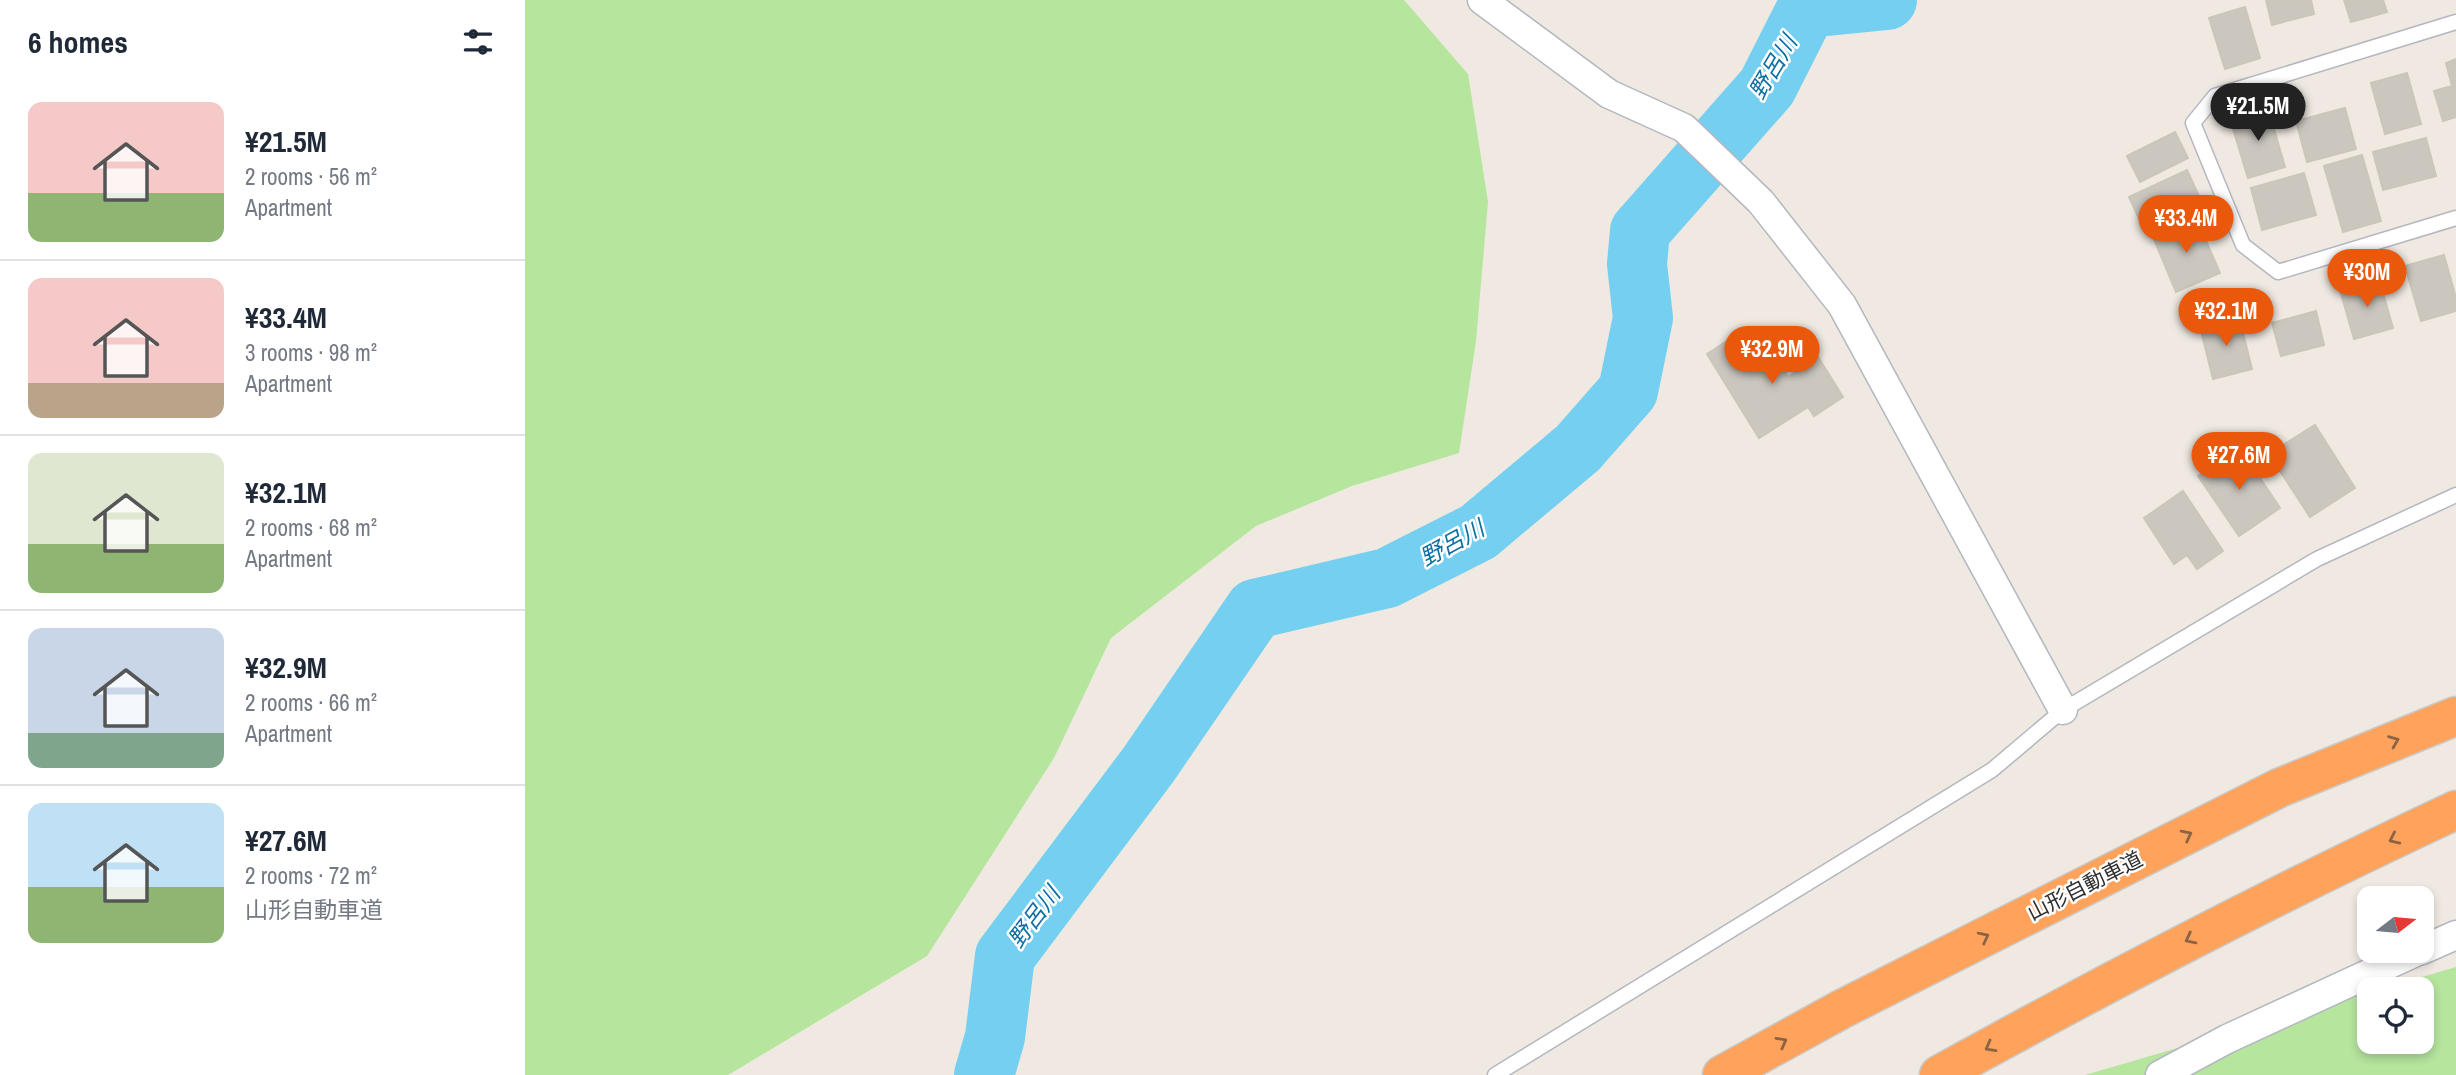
<!DOCTYPE html>
<meta charset="utf-8">
<style>
:root{--surface:#fff;--page:#f6f6f7;--text:#1f2937;--muted:#747a83;--line:#e0e1e3;--accent:#ea580c}
body{margin:0;font-family:"Archivo Narrow","Noto Sans JP",sans-serif;background:var(--page);color:var(--text);height:100vh;display:flex;flex-direction:column;font-size:26px;white-space:nowrap}
*{box-sizing:border-box;margin:0}
p{font-size:23px;color:var(--muted)}
.icon{flex:none;width:38px;height:38px;fill:none;stroke:currentColor;stroke-width:2;stroke-linecap:round;stroke-linejoin:round}
.map{position:relative;flex:1;overflow:hidden}
.details{display:flex;flex-direction:column;background:var(--surface);width:525px}
.details>*{flex:none}
.needle{width:46px;rotate:74deg}
.buttons{position:absolute;left:1832px;top:886px;display:grid;gap:14px}
.buttons a{display:grid;place-items:center;width:77px;height:77px;border-radius:14px;background:var(--surface);box-shadow:0 4px 10px #0003;font-size:35px}
.price{position:absolute;translate:-50% -60px;padding:0 16px;border-radius:24px;background:var(--accent);color:#fff;font-size:23px;line-height:46px;filter:drop-shadow(0 2px 4px #0008)}
.price::after{content:'';position:absolute;left:50%;top:42px;width:21px;height:16px;margin-left:-10px;background:inherit;clip-path:polygon(0 0,100% 0,50% 100%)}
.price.selected{background:#222;color:#fff}
ul{padding:0;list-style:none}
li{display:flex;align-items:center;gap:21px;height:175px;padding:0 28px}
li+li{border-top:2px solid var(--line)}
li span{display:grid;place-items:center;flex:none;width:196px;height:140px;border-radius:14px;color:#555}
li>.icon{margin-inline-start:auto}
span .icon{width:84px;height:84px;fill:#fffc;stroke-width:1}
li b{font-size:30px}
h2{display:flex;justify-content:space-between;align-items:center;height:84px;padding:0 28px;font-size:30px}
main{display:flex;flex:1;min-height:0}
.map>svg:first-child{display:block}
.green{fill:#b6e59e}
.lines{fill:none;stroke-linecap:round;stroke-linejoin:round}
.river{stroke:#75cff0;stroke-width:60}
.building{fill:#cbc7bf;stroke:#cbc5ba;stroke-width:2}
.service-casing{stroke:#b4b7c1;stroke-width:17}
.minor-casing{stroke:#b4b7c1;stroke-width:31}
.motorway-casing{stroke:#c9c9c9;stroke-width:41}
.service{stroke:#fff;stroke-width:14}
.minor{stroke:#fff;stroke-width:28}
.motorway{stroke:#ffa35c;stroke-width:38}
.oneway{stroke:#8c6343}
.labels{text-anchor:middle;stroke-width:5;stroke-linejoin:round;paint-order:stroke}
.street-label{font-size:21px;fill:#2e2e2e;stroke:#fff}
.water-label{font-size:23px;font-style:italic;fill:#0d6fa3;stroke:#fff}
</style>
<main>
<section class="details">
<h2>6 homes<svg class="icon" aria-label="filters" viewBox="0 0 24 24"><path d="M4 7h16M4 17h16"/><circle cx="9" cy="7" r="2"/><circle cx="15" cy="17" r="2"/></svg></h2>
<ul>
<li><span style="background:linear-gradient(#f6c9c9 65%,#8fb573 0)"><svg class="icon" aria-label="home" viewBox="0 0 24 24"><path d="M3 11l9-7 9 7M6 9v11h12V9"/></svg></span><div><b>¥21.5M</b><p>2 rooms · 56 m²</p><p>Apartment</p></div></li>
<li><span style="background:linear-gradient(#f6c9c9 75%,#b9a48a 0)"><svg class="icon" aria-label="home" viewBox="0 0 24 24"><path d="M3 11l9-7 9 7M6 9v11h12V9"/></svg></span><div><b>¥33.4M</b><p>3 rooms · 98 m²</p><p>Apartment</p></div></li>
<li><span style="background:linear-gradient(#dfe7d0 65%,#8fb573 0)"><svg class="icon" aria-label="home" viewBox="0 0 24 24"><path d="M3 11l9-7 9 7M6 9v11h12V9"/></svg></span><div><b>¥32.1M</b><p>2 rooms · 68 m²</p><p>Apartment</p></div></li>
<li><span style="background:linear-gradient(#c9d6e8 75%,#7fa58c 0)"><svg class="icon" aria-label="home" viewBox="0 0 24 24"><path d="M3 11l9-7 9 7M6 9v11h12V9"/></svg></span><div><b>¥32.9M</b><p>2 rooms · 66 m²</p><p>Apartment</p></div></li>
<li><span style="background:linear-gradient(#bfe0f5 60%,#8fb573 0)"><svg class="icon" aria-label="home" viewBox="0 0 24 24"><path d="M3 11l9-7 9 7M6 9v11h12V9"/></svg></span><div><b>¥27.6M</b><p>2 rooms · 72 m²</p><p>山形自動車道</p></div></li>
</ul>
</section>
<div class="map">
<svg width="1931" height="1075" viewBox="0 0 1931 1075">
<rect width="100%" height="100%" fill="#efe9e1"/>
<g class="green">
<path d="M0,0H879L943,74L963,202L951,341L934,453L827,486L731,526L586,638L529,758L402,956L203,1075H0Z"/>
<path d="M1931,967V1075H1560L1844,992V1041H1897V989H1856Z"/>
</g>
<g class="lines">
<path class="river" d="M459,1075L470,1037L480,956L624,764L730,609L862,578L953,532L1053,448L1103,391L1118,318L1112,264L1115,231L1242,87L1282,8L1362,0"/>
</g>
<g class="building">
<path d="M1741,0H1786L1789,14L1747,25Z"/>
<path d="M1819,0H1858L1862,12L1826,22Z"/>
<path d="M1720,7L1735,58L1700,69L1684,18Z"/>
<path d="M1931,59V117L1918,121L1909,91L1927,86L1921,63Z"/>
<path d="M1882,73L1896,124L1860,134L1846,83Z"/>
<path d="M1743,108L1760,167L1723,178L1705,119Z"/>
<path d="M1820,108L1831,149L1782,162L1771,121Z"/>
<path d="M1650,132L1663,158L1615,182L1602,156Z"/>
<path d="M1901,138L1911,176L1858,190L1848,152Z"/>
<path d="M1837,155L1856,221L1818,232L1799,166Z"/>
<path d="M1662,170L1678,205L1620,232L1604,197Z"/>
<path d="M1779,173L1791,215L1737,230L1726,188Z"/>
<path d="M1671,218L1695,273L1651,292L1628,237Z"/>
<path d="M1919,255L1931,298V311L1896,321L1880,266Z"/>
<path d="M1854,279L1868,328L1829,339L1815,290Z"/>
<path d="M1791,311L1799,345L1756,356L1747,323Z"/>
<path d="M1714,317L1727,369L1688,379L1675,327Z"/>
<path d="M1216,332L1238,369L1253,359L1263,377L1293,357L1318,397L1289,416L1283,407L1234,438L1182,354Z"/>
<path d="M1790,425L1830,488L1785,517L1744,454Z"/>
<path d="M1715,448L1755,508L1714,536L1673,476Z"/>
<path d="M1658,491L1698,551L1672,569L1662,555L1649,564L1619,518Z"/>
</g>
<g class="lines">
<defs>
<g id="service">
<path d="M1931,22L1690,96L1668,123L1718,245L1753,272L1931,218"/>
<path d="M970,1075L1467,770L1538,710L1792,559L1931,495"/>
</g>
<g id="minor">
<path d="M957,0L1084,94L1159,128L1236,202L1317,305L1538,710"/>
<path d="M1897,950L1931,935"/>
<path d="M1635,1075L1702,1039L1895,950"/>
</g>
<g id="motorway">
<path d="M1197,1075L1317,1009L1754,788L1931,716"/>
<path d="M1414,1075C1584,981 1755,892 1931,810"/>
</g>
</defs>
<use href="#service" class="service-casing"/>
<use href="#minor" class="minor-casing"/>
<use href="#motorway" class="motorway-casing"/>
<use href="#service" class="service"/>
<use href="#minor" class="minor"/>
<use href="#motorway" class="motorway"/>
</g>
<defs><path id="oneway-chevron" d="M-2-3.5L2.5 0L-2 3.5" fill="none" stroke-width="1.6" stroke-linecap="round" stroke-linejoin="round" transform="scale(1.75)"/></defs>
<g class="oneway">
<use href="#oneway-chevron" transform="translate(1869 741) rotate(-22)"/>
<use href="#oneway-chevron" transform="translate(1662 835) rotate(-27)"/>
<use href="#oneway-chevron" transform="translate(1869 839) rotate(155)"/>
<use href="#oneway-chevron" transform="translate(1459 937) rotate(-27)"/>
<use href="#oneway-chevron" transform="translate(1665 939) rotate(153)"/>
<use href="#oneway-chevron" transform="translate(1257 1042) rotate(-29)"/>
<use href="#oneway-chevron" transform="translate(1465 1047) rotate(151)"/>
</g>
<g class="labels">
<g class="street-label">
<text transform="translate(1560 886) rotate(-27)" y="7">山形自動車道</text>
</g>
<g class="water-label">
<text transform="translate(1248 67) rotate(-59)" y="8">野呂川</text>
<text transform="translate(927 543) rotate(-29)" y="8">野呂川</text>
<text transform="translate(509 917) rotate(-53)" y="8">野呂川</text>
</g>
</g>
</svg>
<div class="buttons">
<a><svg class="needle" viewBox="-14 -14 28 28"><path d="M0-13l5 13h-10z" fill="#e53935"/><path d="M0 13l5-13h-10z" fill="#747a83"/></svg></a>
<a><svg class="icon" aria-label="locate" viewBox="0 0 24 24"><circle cx="12" cy="12" r="6"/><path d="M12 2v4M12 18v4M2 12h4M18 12h4"/></svg></a>
</div>
<b class="price selected" style="left:1733px;top:143px">¥21.5M</b>
<b class="price" style="left:1661px;top:255px">¥33.4M</b>
<b class="price" style="left:1842px;top:309px">¥30M</b>
<b class="price" style="left:1701px;top:348px">¥32.1M</b>
<b class="price" style="left:1247px;top:386px">¥32.9M</b>
<b class="price" style="left:1714px;top:492px">¥27.6M</b>
</div>
</main>
